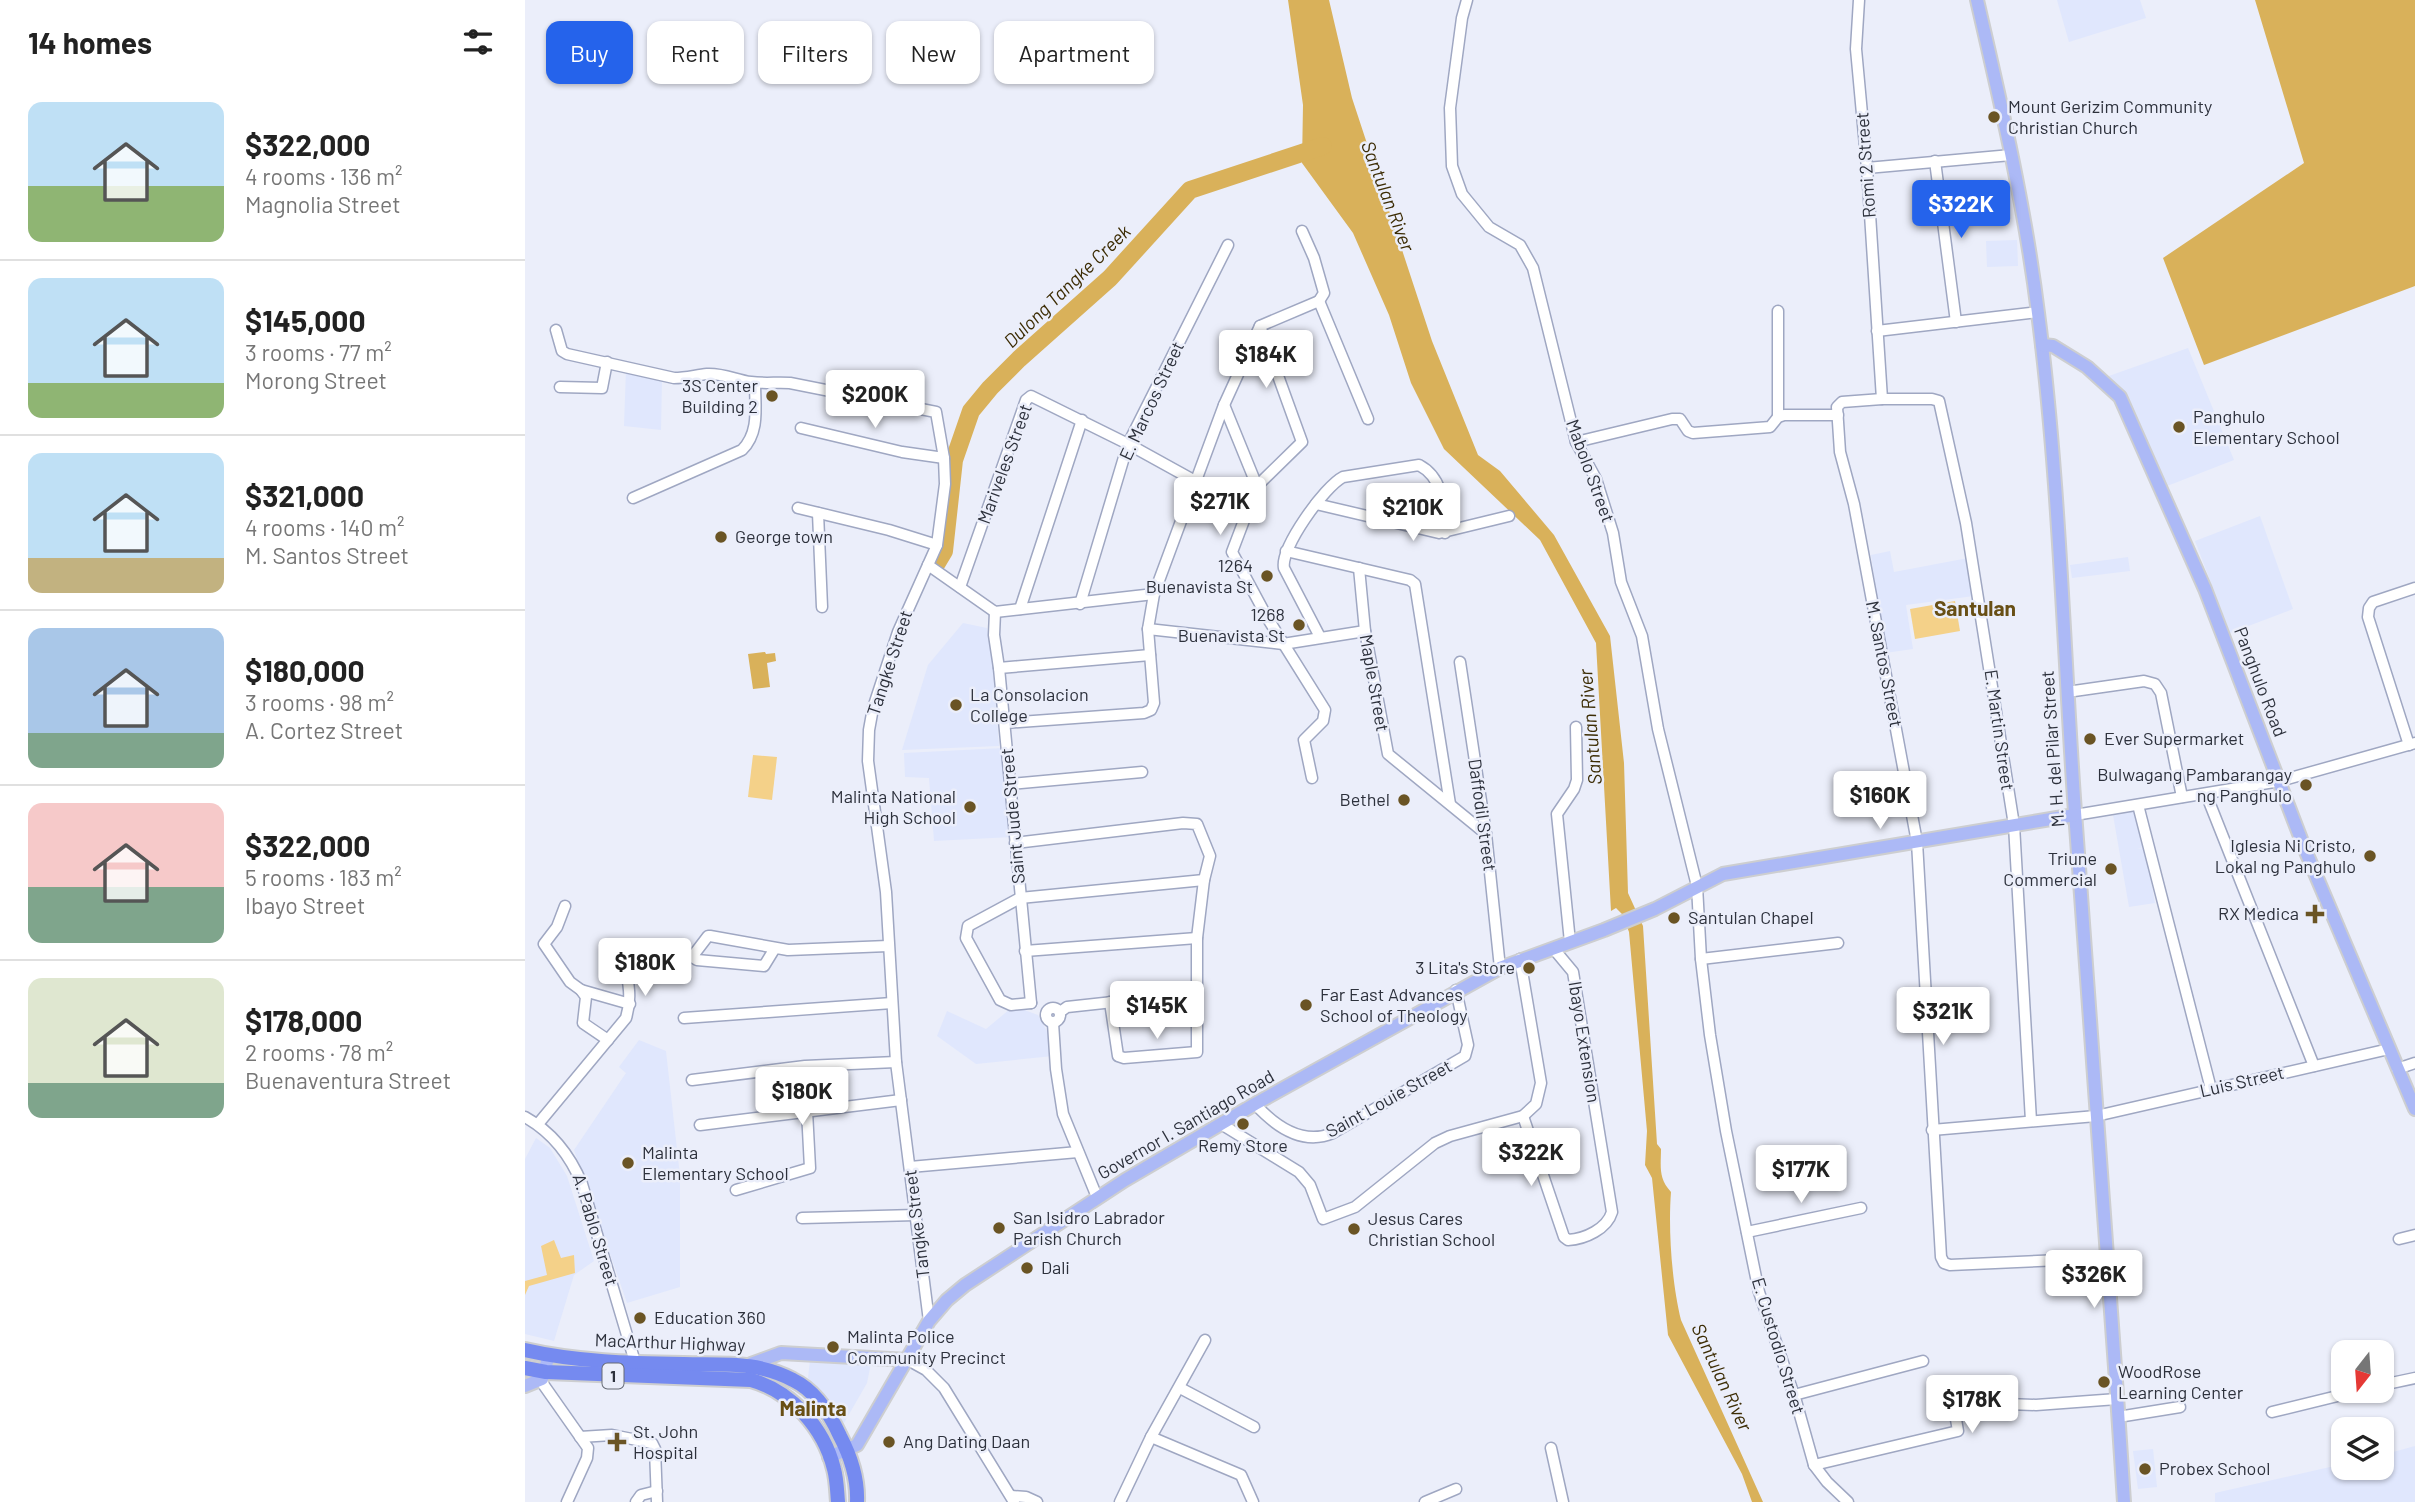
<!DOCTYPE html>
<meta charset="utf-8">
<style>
:root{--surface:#fff;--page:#f6f6f6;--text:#222;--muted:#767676;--line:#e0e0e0;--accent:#2563eb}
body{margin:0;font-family:Barlow,sans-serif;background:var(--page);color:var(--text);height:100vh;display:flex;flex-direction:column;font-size:26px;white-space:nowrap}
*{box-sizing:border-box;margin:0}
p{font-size:23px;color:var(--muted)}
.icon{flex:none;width:38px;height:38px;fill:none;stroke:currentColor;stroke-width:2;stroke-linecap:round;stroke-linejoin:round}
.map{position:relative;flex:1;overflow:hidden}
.details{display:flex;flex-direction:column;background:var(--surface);width:525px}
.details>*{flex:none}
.hud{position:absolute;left:21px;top:21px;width:665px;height:63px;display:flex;gap:14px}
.needle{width:46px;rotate:197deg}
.tools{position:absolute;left:1806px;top:1340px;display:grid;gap:14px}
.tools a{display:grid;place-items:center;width:63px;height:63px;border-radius:14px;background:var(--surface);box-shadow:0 2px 5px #0004;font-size:35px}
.price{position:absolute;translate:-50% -60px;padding:0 16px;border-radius:7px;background:#fff;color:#222;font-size:23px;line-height:46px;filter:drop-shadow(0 2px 4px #0008)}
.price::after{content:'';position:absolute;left:50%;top:42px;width:21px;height:16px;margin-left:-10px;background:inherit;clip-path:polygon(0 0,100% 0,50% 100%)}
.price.active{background:var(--accent);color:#fff}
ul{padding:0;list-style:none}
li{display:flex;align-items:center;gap:21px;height:175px;padding:0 28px}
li+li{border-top:2px solid var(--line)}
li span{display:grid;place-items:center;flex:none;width:196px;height:140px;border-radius:14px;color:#555}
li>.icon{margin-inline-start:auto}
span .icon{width:84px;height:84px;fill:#fffc;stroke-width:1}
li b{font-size:30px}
h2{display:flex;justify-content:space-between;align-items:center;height:84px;padding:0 28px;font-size:30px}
.pill{padding:0 24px;border-radius:14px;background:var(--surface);box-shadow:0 2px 5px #0004;font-size:24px;line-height:63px}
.pill.active{background:var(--accent);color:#fff}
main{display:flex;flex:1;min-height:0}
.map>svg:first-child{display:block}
.built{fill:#e0e7fd}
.green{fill:#f4d189}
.water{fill:#d9b15a}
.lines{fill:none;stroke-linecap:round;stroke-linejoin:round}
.river{stroke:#d9b15a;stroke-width:18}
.minor-casing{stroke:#9fa7c2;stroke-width:13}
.major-casing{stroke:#cdced0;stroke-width:16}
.highway-casing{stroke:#cdced0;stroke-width:18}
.minor{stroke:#fff;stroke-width:10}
.major{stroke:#acb9f6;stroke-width:12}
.highway{stroke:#758af0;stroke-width:14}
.poi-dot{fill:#6a5424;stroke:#ebeefa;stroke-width:2.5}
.labels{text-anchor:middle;stroke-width:5;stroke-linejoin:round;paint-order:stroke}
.shield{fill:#ebeefa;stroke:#666a75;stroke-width:2}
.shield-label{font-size:16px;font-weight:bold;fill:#2d313c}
.poi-label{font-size:18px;fill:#2d313c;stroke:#ebeefa;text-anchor:start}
.street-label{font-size:18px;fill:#2d313c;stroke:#ebeefa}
.water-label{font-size:19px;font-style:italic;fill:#3c2c04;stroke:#ebeefa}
.quarter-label{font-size:21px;font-weight:bold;fill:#684f15;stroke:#ebeefa}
</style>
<main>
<section class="details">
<h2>14 homes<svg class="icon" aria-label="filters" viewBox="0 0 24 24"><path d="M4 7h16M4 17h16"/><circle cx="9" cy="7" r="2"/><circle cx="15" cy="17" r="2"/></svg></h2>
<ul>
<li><span style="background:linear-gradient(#bfe0f5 60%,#8fb573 0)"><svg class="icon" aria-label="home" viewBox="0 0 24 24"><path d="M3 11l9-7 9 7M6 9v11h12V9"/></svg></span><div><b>$322,000</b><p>4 rooms · 136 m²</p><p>Magnolia Street</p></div></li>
<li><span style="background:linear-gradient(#bfe0f5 75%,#8fb573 0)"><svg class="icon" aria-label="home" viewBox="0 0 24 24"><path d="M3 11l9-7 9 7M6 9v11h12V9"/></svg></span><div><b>$145,000</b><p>3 rooms · 77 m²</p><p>Morong Street</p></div></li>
<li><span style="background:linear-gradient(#bfe0f5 75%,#c2b280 0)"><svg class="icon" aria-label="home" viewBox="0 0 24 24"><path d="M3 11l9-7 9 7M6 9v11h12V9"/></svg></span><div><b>$321,000</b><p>4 rooms · 140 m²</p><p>M. Santos Street</p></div></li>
<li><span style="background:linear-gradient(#a9c7e8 75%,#7fa58c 0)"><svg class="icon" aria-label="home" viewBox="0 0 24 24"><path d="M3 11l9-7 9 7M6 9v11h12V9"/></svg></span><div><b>$180,000</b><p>3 rooms · 98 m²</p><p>A. Cortez Street</p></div></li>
<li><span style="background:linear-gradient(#f6c9c9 60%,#7fa58c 0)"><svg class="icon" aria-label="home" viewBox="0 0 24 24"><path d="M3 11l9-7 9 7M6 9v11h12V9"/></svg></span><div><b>$322,000</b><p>5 rooms · 183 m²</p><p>Ibayo Street</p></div></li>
<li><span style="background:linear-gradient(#dfe7d0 75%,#7fa58c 0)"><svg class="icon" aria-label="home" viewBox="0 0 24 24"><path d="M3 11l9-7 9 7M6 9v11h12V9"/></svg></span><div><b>$178,000</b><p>2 rooms · 78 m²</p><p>Buenaventura Street</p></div></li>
</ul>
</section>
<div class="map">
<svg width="1890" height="1502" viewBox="0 0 1890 1502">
<rect width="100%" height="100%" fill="#ebeefa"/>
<g class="built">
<path d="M1532,0H1615L1621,18L1544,42Z"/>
<path d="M1492,240L1493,266L1462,267L1461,241Z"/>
<path d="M1663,348L1709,460L1637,488L1581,377Z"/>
<path d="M101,370L137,378L136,430L99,426Z"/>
<path d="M1735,516L1768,609L1705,633L1670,541Z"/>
<path d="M1365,551L1369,572L1443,558L1449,596L1381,605L1388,649L1360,653L1346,555Z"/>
<path d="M1603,557L1605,571L1547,578L1545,565Z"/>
<path d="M438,623L462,628L467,659L474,746L377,750L403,665Z"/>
<path d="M478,748L487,837L409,841L404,778L380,777L379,753Z"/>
<path d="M1611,811L1619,847L1612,849L1620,848L1630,903L1604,907L1588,815Z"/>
<path d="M494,1008L513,1015L523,1033L528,1056L451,1064L412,1036L422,1011L461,1029L485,1009Z"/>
<path d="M114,1040L141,1051L155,1176V1287L102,1303L49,1150L101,1073L94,1067Z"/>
<path d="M11,1138L25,1148L42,1176L69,1261L49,1275L29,1341L0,1334V1159Z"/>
<path d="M285,1360L346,1363L342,1383L319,1423L283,1378Z"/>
<path d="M1890,1446V1502H1690V1493L1818,1464V1468H1857V1455Z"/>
<path d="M1628,1449L1632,1487L1613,1489L1608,1451Z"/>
</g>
<g class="green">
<path d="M1430,601L1435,631L1390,639L1385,609Z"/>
<path d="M228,755L252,757L247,800L223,797Z"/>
<path d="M29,1240L36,1258L49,1255L50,1273L4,1286L0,1295V1281L22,1275L16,1246Z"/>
</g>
<g class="water">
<path d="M763,0H804L827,98L907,341L953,455L975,471L1029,535L1085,636L1099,763L1103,893L1118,926L1132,1144L1136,1149C1136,1166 1133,1178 1146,1192C1143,1230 1147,1284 1156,1320L1238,1502H1227L1217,1474L1143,1335L1127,1178L1120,1165L1122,1131L1104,932L1097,914L1091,908L1086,911L1071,643L1015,540L919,449L886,383L864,315L828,233L777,163L778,105Z"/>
<path d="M1730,0H1890V286L1679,365L1638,258L1779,163Z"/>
<path d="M240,652L241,654L250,653L251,661L242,663L245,687L228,689L223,654Z"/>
</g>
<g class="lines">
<path class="river" d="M410,566L419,551L429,460L446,411L465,388L494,359L585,278L665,190L798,146"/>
<defs>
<g id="minor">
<path d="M942,0L937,18L925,108L927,166L937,194L964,227L995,245L1008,268L1051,442L1071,479L1088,533L1096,582L1117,636L1133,729L1172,886L1176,959L1185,1035L1201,1131L1234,1292L1271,1401L1289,1465L1302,1482L1323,1502"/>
<path d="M1334,0L1331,49L1342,168L1357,399"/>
<path d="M1410,161L1431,322"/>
<path d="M1342,168L1486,155"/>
<path d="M777,231L789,258L799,293L794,301"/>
<path d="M794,301L843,419"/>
<path d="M735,326L777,442L732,486L707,552L743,619L800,710L798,721L779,740L787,778"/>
<path d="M31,330L37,351L42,354L149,378C161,378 171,375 182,374C198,373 211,380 226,382C239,384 252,382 265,383L411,412L419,458L420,484L412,545L373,632L348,708L344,730L343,761L361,892L371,1062L404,1321"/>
<path d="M1352,331L1513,312"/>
<path d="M35,387L77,388L82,362"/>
<path d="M699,405L732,486"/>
<path d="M1253,417V311"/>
<path d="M276,428L377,452L419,458"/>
<path d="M1051,442L1147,419H1155L1163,431L1168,433L1245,427L1253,417L1259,415H1313"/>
<path d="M108,498L217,450C235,432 230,407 230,383"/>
<path d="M791,504L914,533L984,516"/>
<path d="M273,508L364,530L412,545"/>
<path d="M293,513L297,607"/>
<path d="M761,551L885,580L890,584L925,804"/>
<path d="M403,565L470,612L629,594"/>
<path d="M834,568L840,631L863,754L961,834"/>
<path d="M435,587L501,400L506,396L603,444L670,481"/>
<path d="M555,604L603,444L703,245"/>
<path d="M495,609L557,420"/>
<path d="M470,612L469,635L474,668L506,1003"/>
<path d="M623,629L758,644L840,631"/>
<path d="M795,637L759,568C755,548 800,486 818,477L894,465C920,479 918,507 920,533"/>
<path d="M935,662L961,834L975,968"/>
<path d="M474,668L625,655"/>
<path d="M1542,692L1619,681L1630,684L1636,693L1657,797"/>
<path d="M480,723L619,713L626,710L629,703L623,629L629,594L699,405L735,326L794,301"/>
<path d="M1884,745L1843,617L1844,608L1848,602L1890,588"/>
<path d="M485,784L617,772"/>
<path d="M1681,794L1789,1066"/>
<path d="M1613,805L1686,1089"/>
<path d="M1550,815L1755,781L1890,743"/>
<path d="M490,843L658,823L672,824L685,856L679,880L672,938V1052L599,1058L593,1056L585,1002"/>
<path d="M40,906L32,927L19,944L45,982L56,990L61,997L58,1023L83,1040"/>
<path d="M1045,942L1032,814L1049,789L1052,780L1051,727"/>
<path d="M250,948L239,966L172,960L167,957L183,936H185L263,950L363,946"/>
<path d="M500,951L672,938"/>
<path d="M1176,959L1313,943"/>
<path d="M56,990L105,1004"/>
<path d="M506,1003L486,1005L475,1000L441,938L443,926L495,898L679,880"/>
<circle cx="528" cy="1015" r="7"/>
<path d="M535,1012L542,1007L671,993"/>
<path d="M159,1018L367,1003"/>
<path d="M528,1023L531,1069L538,1114L572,1197"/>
<path d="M1872,1069L1890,1063"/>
<path d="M167,1080L280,1066L371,1062"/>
<path d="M730,1104C750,1126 777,1146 808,1133L940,1056L943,1045L931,990"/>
<path d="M998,1116L1039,1237L1043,1240C1060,1239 1082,1229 1087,1212L1048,972L1028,948"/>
<path d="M0,1117C27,1132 45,1155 57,1184L110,1362"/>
<path d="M1506,1121L1489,825L1441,523L1414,401L1407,399H1357L1317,402L1312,407L1315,452L1329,504L1392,842L1416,1257L1419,1263L1425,1265L1581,1258"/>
<path d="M13,1124L101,1018C108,996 102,976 98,954"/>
<path d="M696,1124L774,1172L785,1185L798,1219L830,1207L910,1143L925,1136L998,1116L1011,1104L1016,1083L995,959"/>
<path d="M175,1125L376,1100"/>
<path d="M1407,1130L1571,1116L1864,1049"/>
<path d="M385,1167L553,1152"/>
<path d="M211,1190L285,1168L282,1111"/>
<path d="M277,1218L391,1215"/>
<path d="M1222,1232L1336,1208"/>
<path d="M1874,1239L1890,1235"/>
<path d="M383,1360L401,1370L419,1388L489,1502"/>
<path d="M17,1379L18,1384L63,1448L62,1458L42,1502"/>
<path d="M1857,1385L1890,1378"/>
<path d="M655,1388L729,1427"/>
<path d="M1269,1395L1398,1361"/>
<path d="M1747,1412L1833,1391"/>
<path d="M1593,1417L1655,1407"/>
<path d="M55,1437L87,1435L127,1443L130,1449L132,1502"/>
<path d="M626,1437L716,1475L728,1502"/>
<path d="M1026,1448L1038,1502"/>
<path d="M1289,1465L1433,1431L1428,1402L1511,1405L1592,1399"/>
<path d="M486,1496L501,1497L512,1502"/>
<path d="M111,1502L116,1495L132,1491"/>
<path d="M595,1502L626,1437L680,1340"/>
<path d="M900,1502L931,1489"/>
</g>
<g id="major">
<path d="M1452,0C1476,104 1500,207 1513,313C1534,474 1538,636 1549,798C1566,1032 1584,1267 1599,1502"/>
<path d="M1517,345L1528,346L1562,367L1595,397L1680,589L1781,852L1890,1109"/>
<path d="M226,1364L256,1353L383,1360"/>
<path d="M0,1386L17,1379L24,1355"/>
<path d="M304,1457L332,1445L404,1321L422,1300L440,1285L600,1180L730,1104L975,968L1079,930L1130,909L1198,874L1550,815"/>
</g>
<g id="highway">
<path d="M0,1350C52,1362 106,1363 159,1364C199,1365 232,1361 268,1380C291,1391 305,1414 315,1436C326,1457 333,1478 332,1502"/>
<path d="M0,1368L21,1372L226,1380C266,1391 299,1428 309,1469C312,1480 312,1491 313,1502"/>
</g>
</defs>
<use href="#minor" class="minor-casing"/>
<use href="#major" class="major-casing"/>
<use href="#highway" class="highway-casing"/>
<use href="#minor" class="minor"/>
<use href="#major" class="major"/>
<use href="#highway" class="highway"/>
</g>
<g class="poi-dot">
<circle cx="1469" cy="117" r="7"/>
<circle cx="247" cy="396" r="7"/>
<circle cx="1654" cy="427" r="7"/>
<circle cx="196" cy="537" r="7"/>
<circle cx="742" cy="576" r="7"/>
<circle cx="774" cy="625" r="7"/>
<circle cx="431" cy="705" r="7"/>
<circle cx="1565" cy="739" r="7"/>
<circle cx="1781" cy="785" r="7"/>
<circle cx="879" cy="800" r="7"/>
<circle cx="445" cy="807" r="7"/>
<circle cx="1845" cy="856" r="7"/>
<circle cx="1586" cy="869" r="7"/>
<path d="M1786.5 903.5h7v7h7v7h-7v7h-7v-7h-7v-7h7z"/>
<circle cx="1149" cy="918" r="7"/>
<circle cx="1004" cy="968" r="7"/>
<circle cx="781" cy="1005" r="7"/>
<circle cx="718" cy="1124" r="7"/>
<circle cx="103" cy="1163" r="7"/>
<circle cx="474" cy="1228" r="7"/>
<circle cx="829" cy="1229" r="7"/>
<circle cx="502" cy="1268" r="7"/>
<circle cx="115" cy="1318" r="7"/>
<circle cx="308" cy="1347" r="7"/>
<circle cx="1579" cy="1382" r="7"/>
<path d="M88.5 1431.5h7v7h7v7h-7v7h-7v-7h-7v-7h7z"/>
<circle cx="364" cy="1442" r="7"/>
<circle cx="1620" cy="1469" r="7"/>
</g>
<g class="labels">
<rect class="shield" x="77.5" y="1363.5" width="21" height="25" rx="5"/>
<g class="shield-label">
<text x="88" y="1382">1</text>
</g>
<g class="poi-label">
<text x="1483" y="113">Mount Gerizim Community<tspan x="1483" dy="21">Christian Church</tspan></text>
<text x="233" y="392" text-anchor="end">3S Center<tspan x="233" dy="21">Building 2</tspan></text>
<text x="1668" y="423">Panghulo<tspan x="1668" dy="21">Elementary School</tspan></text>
<text x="210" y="543">George town</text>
<text x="728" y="572" text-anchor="end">1264<tspan x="728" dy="21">Buenavista St</tspan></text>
<text x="760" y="621" text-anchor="end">1268<tspan x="760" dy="21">Buenavista St</tspan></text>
<text x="445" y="701">La Consolacion<tspan x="445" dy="21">College</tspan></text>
<text x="1579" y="745">Ever Supermarket</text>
<text x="1767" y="781" text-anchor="end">Bulwagang Pambarangay<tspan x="1767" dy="21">ng Panghulo</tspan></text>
<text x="431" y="803" text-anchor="end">Malinta National<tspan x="431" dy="21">High School</tspan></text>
<text x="865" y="806" text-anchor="end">Bethel</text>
<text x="1831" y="852" text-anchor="end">Iglesia Ni Cristo,<tspan x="1831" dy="21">Lokal ng Panghulo</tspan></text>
<text x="1572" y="865" text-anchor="end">Triune<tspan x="1572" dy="21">Commercial</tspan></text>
<text x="1774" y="920" text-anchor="end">RX Medica</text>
<text x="1163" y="924">Santulan Chapel</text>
<text x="990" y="974" text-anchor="end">3 Lita's Store</text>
<text x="795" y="1001">Far East Advances<tspan x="795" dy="21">School of Theology</tspan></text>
<text x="718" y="1152" text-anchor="middle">Remy Store</text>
<text x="117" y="1159">Malinta<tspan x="117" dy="21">Elementary School</tspan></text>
<text x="488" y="1224">San Isidro Labrador<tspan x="488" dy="21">Parish Church</tspan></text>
<text x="843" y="1225">Jesus Cares<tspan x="843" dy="21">Christian School</tspan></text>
<text x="516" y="1274">Dali</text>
<text x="129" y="1324">Education 360</text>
<text x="322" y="1343">Malinta Police<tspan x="322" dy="21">Community Precinct</tspan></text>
<text x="1593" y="1378">WoodRose<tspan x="1593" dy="21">Learning Center</tspan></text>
<text x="108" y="1438">St. John<tspan x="108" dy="21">Hospital</tspan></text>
<text x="378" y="1448">Ang Dating Daan</text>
<text x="1634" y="1475">Probex School</text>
</g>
<g class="street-label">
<text transform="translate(1341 165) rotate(-94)" y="6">Romi 2 Street</text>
<text transform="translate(627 401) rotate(-65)" y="6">E. Marcos Street</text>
<text transform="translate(480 464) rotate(-70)" y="6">Mariveles Street</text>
<text transform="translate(1065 471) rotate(70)" y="6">Mabolo Street</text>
<text transform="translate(365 663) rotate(-72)" y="6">Tangke Street</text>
<text transform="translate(1359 664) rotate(79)" y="6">M. Santos Street</text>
<text transform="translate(1735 682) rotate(69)" y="6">Panghulo Road</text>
<text transform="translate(849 683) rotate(80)" y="6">Maple Street</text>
<text transform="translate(1474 730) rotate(82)" y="6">E. Martin Street</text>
<text transform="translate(1528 749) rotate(-94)" y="6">M. H. del Pilar Street</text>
<text transform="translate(957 815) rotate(82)" y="6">Daffodil Street</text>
<text transform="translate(488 816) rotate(-95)" y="6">Saint Jude Street</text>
<text transform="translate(1059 1042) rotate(81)" y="6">Ibayo Extension</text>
<text transform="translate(1717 1082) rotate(-13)" y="6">Luis Street</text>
<text transform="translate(864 1099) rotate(-29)" y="6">Saint Louie Street</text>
<text transform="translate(661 1125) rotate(-30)" y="6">Governor I. Santiago Road</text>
<text transform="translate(392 1224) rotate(-97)" y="6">Tangke Street</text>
<text transform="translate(70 1230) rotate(73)" y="6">A. Pablo Street</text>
<text transform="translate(145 1343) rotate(2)" y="6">MacArthur Highway</text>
<text transform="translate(1253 1346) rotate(73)" y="6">E. Custodio Street</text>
</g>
<g class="water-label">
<text transform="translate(863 196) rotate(69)" y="7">Santulan River</text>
<text transform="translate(542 286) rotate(-44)" y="7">Dulong Tangke Creek</text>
<text transform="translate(1065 727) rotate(-95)" y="7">Santulan River</text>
<text transform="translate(1197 1377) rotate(65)" y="7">Santulan River</text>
</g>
<g class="quarter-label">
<text x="1450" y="616">Santulan</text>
<text x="288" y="1416">Malinta</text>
</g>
</g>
</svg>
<div class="tools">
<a><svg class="needle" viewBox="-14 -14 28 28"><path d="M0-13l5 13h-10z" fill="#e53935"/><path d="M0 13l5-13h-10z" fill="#767676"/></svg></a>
<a><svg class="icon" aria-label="layers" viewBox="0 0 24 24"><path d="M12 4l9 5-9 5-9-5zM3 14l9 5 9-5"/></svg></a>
</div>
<b class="price active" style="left:1436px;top:240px">$322K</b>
<b class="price" style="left:741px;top:390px">$184K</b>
<b class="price" style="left:350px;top:430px">$200K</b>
<b class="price" style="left:695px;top:537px">$271K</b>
<b class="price" style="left:888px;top:543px">$210K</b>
<b class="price" style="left:1355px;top:831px">$160K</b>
<b class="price" style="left:120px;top:998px">$180K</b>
<b class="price" style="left:632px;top:1041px">$145K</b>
<b class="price" style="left:1418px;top:1047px">$321K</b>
<b class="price" style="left:277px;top:1127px">$180K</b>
<b class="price" style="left:1006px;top:1188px">$322K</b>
<b class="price" style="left:1276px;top:1205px">$177K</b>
<b class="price" style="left:1569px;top:1310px">$326K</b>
<b class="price" style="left:1447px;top:1435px">$178K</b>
<div class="hud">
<a class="pill active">Buy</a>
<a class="pill">Rent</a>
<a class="pill">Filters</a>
<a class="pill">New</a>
<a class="pill">Apartment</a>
</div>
</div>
</main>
